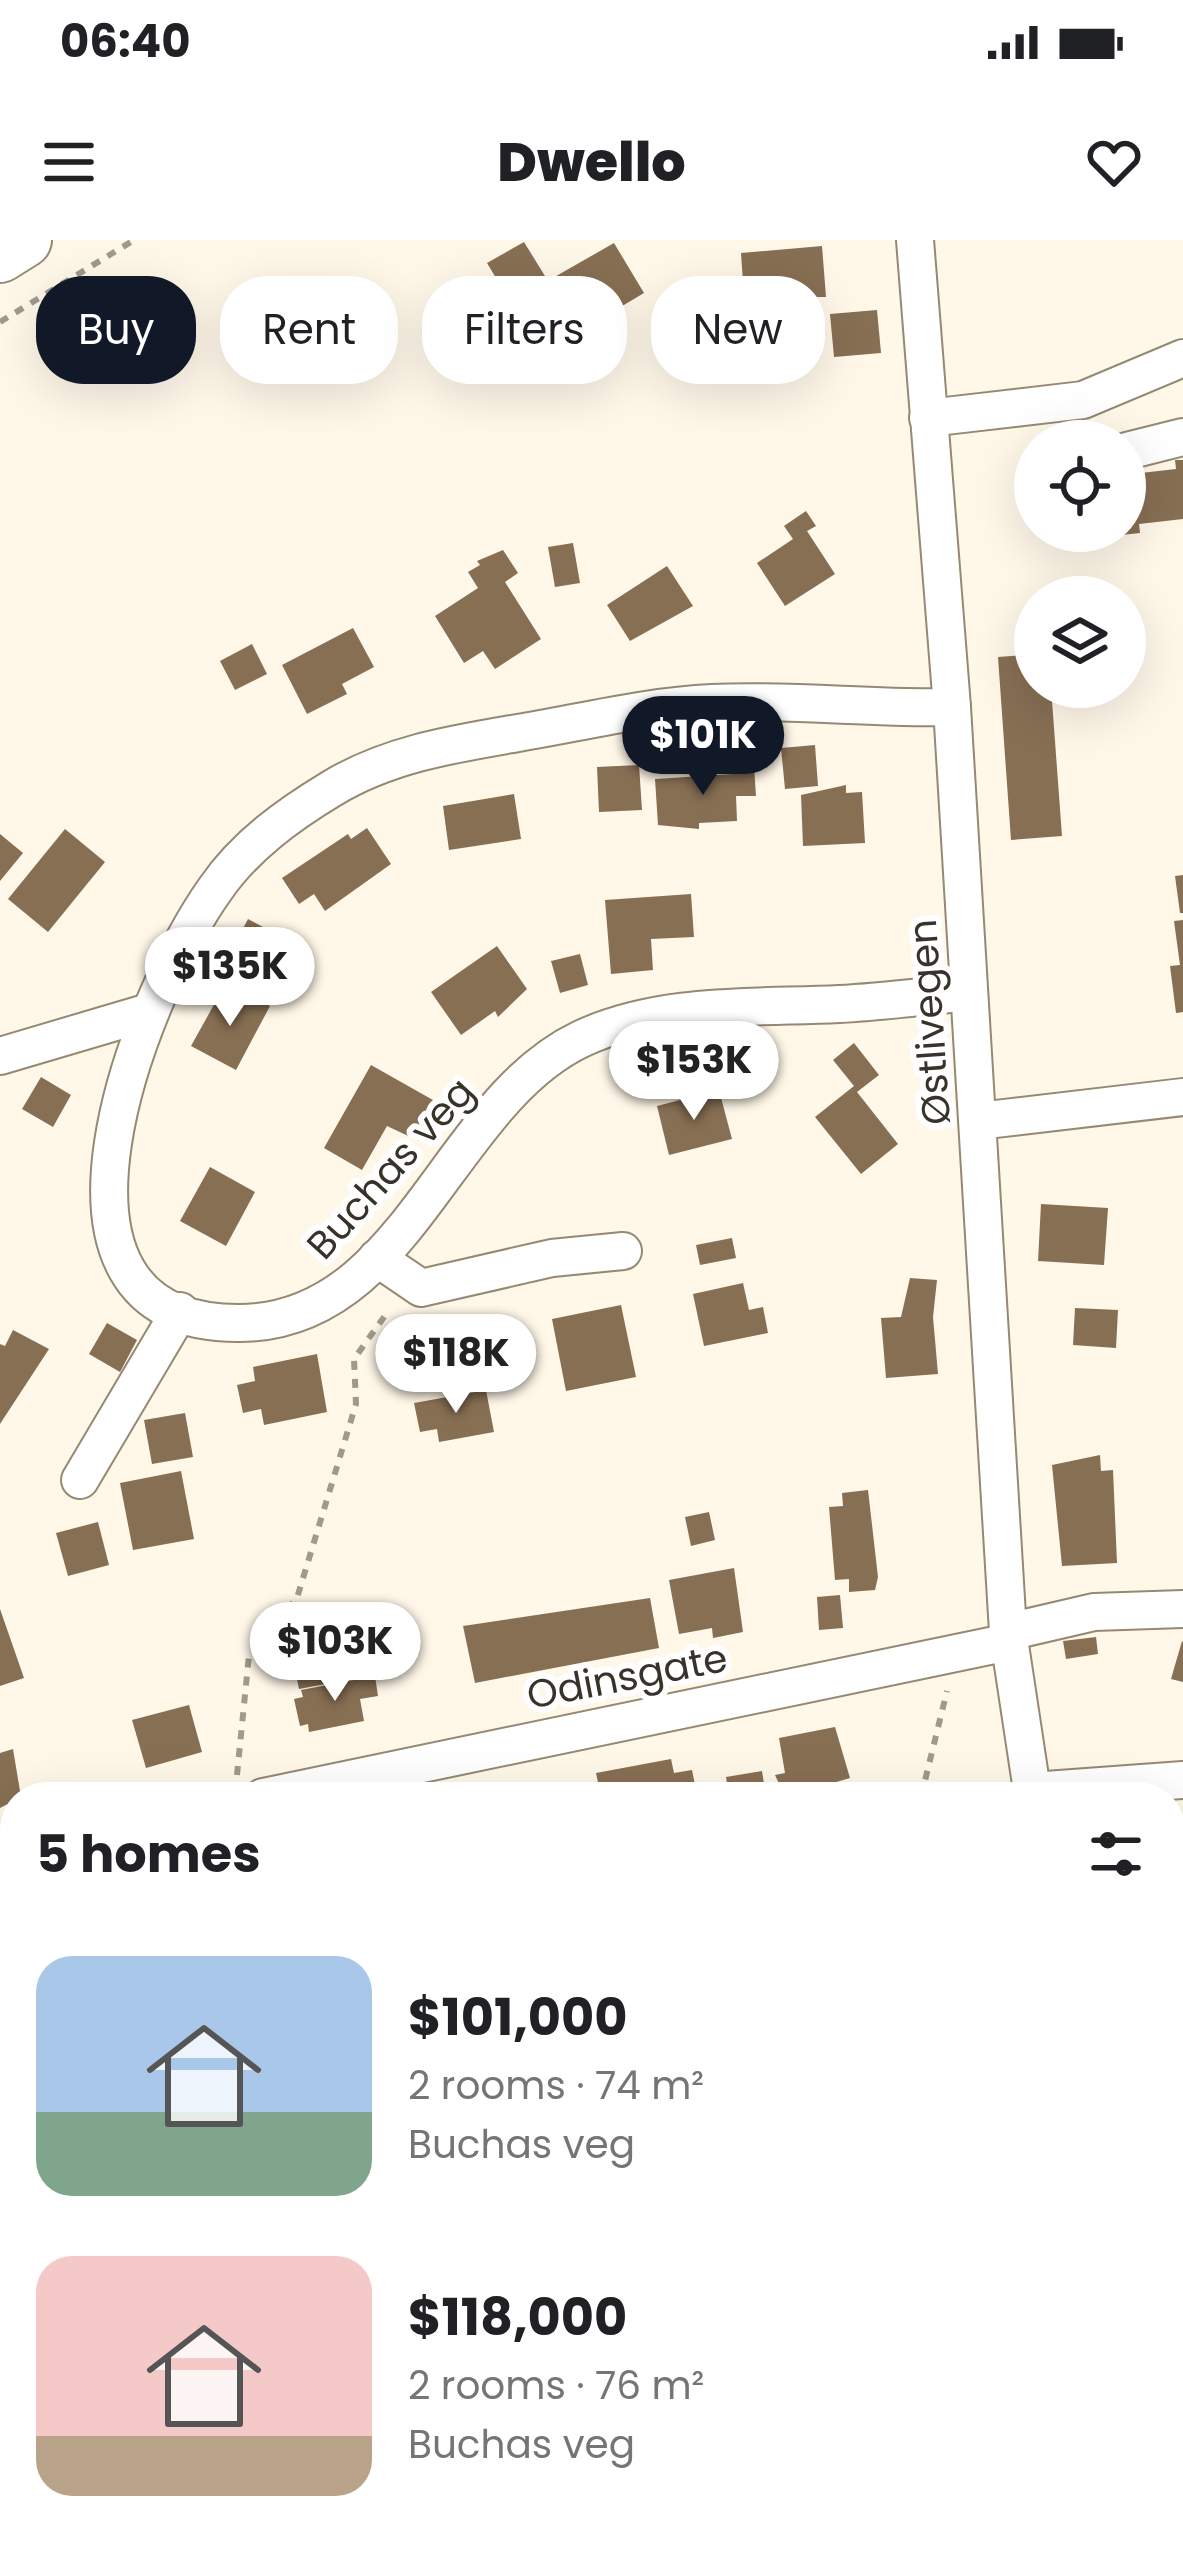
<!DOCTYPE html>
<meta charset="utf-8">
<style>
:root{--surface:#fff;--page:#f2f2f2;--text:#202124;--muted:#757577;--accent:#111827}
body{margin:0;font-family:Poppins,sans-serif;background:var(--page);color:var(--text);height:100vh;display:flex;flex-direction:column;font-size:45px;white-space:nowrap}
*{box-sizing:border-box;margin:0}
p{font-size:39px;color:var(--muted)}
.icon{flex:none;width:66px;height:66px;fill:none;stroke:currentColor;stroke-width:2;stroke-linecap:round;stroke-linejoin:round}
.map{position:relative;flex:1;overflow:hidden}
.side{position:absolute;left:0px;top:1542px;width:1185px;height:771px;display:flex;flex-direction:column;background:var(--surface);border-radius:48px 48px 0 0;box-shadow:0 12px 48px #0002}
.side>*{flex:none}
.top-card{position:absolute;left:36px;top:36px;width:1113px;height:108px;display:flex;gap:24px}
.buttons{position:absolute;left:1014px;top:180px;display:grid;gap:24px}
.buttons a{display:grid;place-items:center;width:132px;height:132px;border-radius:50%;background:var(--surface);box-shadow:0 12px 48px #0002;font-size:60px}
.price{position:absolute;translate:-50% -102px;padding:0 27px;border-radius:42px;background:#fff;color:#222;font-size:39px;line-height:78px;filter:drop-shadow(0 3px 6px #0008)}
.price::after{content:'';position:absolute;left:50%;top:72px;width:36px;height:27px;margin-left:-18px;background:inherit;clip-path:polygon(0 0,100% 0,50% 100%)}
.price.current{background:var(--accent);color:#fff}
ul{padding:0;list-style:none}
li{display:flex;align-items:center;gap:36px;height:300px;padding:0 36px}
li span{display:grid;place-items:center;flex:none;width:336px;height:240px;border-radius:36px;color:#555}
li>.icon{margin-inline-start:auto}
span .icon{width:144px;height:144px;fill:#fffc;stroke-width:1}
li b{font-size:51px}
h2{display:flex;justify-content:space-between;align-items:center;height:144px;padding:0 36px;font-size:51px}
.chip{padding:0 42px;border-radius:48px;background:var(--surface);box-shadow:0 12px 48px #0002;font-size:42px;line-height:108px}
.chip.current{background:var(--accent);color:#fff}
.status{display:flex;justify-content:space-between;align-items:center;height:84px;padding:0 60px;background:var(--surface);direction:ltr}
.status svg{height:33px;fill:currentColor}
header{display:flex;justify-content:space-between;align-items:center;height:156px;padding:0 36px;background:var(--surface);font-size:54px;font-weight:800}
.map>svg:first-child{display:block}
.building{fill:#876f53}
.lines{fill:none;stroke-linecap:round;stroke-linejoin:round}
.minor-casing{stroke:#958972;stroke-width:40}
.highway-casing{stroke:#958972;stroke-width:58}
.path{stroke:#a09a8d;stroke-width:6;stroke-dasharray:9 9;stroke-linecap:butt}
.minor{stroke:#fff;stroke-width:36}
.highway{stroke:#fff;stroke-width:54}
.labels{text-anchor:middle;stroke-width:12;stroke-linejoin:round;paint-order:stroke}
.street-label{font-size:39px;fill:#38332a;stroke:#fff}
</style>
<div class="status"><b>06:40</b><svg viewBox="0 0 49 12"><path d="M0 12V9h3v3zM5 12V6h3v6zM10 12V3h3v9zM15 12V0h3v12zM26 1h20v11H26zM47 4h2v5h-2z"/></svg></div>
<header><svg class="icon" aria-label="menu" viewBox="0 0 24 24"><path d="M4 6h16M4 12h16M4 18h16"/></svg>Dwello<svg class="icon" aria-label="heart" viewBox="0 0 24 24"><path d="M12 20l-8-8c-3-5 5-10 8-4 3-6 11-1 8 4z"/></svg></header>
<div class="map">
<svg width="1183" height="2311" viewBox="0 0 1183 2311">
<rect width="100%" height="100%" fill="#fff7e8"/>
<g class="building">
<path d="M524,2L545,36L508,58L487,23Z"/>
<path d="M614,3L644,53L592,84L599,97L568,116L530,51Z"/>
<path d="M822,6L826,57H744L741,13Z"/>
<path d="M877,70L881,113L834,117L830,74Z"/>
<path d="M1175,220H1183V279L1139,284L1140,293L1094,298L1093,291H1125V243L1133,242L1132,234L1176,229Z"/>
<path d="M806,271L816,286L807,291L835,334L785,366L757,323L793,299L784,286Z"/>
<path d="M573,303L580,343L555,347L548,307Z"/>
<path d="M503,310L518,333L505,342L541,399L495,429L483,411L464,423L435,376L478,348L468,332L480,325L477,321Z"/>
<path d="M667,326L693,366L630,401L607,365Z"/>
<path d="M353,388L374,427L342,444L347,454L307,474L282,425Z"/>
<path d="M252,404L267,434L235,450L220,421Z"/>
<path d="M1035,414V447H1051L1062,596L1011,600L998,417Z"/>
<path d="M815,505L818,546L785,549L781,508Z"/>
<path d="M639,525L642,570L599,572L597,527Z"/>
<path d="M754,526L756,556H736L737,581L699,583V589L658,585L655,539L733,534L732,527Z"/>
<path d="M846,545V553L862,552L865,603L803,606L801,555Z"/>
<path d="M514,554L521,599L449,610L443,566Z"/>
<path d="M367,588L391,624L325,671L314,654L299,664L282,638L348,594L351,599Z"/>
<path d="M65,589L105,622L48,692L8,659Z"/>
<path d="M0,594L23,613L0,641Z"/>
<path d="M1183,635V673H1180L1175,636Z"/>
<path d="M691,654L694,697L651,699L653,730L611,734L605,660Z"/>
<path d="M248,679L282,697L261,737L227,719Z"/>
<path d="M1183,680V772L1176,773L1170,726L1180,725L1174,681Z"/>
<path d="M497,706L527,749L498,777L495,771L461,795L431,752Z"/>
<path d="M580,714L588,745L560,753L551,721Z"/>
<path d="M221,752L246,765L251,756L270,766L236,830L191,806Z"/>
<path d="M725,803L730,824L693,834L688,812Z"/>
<path d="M854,803L879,835L857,852L898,904L861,934L815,877L854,846L833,820Z"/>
<path d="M371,825L440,864L419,901L387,886L362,930L324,908Z"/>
<path d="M41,837L71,855L53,887L22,869Z"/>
<path d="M719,850L732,899L669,915L657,866Z"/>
<path d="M210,927L255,952L226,1006L180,981Z"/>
<path d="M1041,964L1108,968L1104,1025L1038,1021Z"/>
<path d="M732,998L736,1018L700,1025L696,1005Z"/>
<path d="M910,1038L937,1040L933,1077L938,1134L886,1138L881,1078L901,1077Z"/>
<path d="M743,1043L749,1070L763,1067L768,1093L704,1106L693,1054Z"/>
<path d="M621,1065L636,1137L566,1151L552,1079Z"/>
<path d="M1075,1068L1118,1070L1116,1108L1073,1105Z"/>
<path d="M107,1083L137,1100L120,1132L89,1114Z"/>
<path d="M13,1090L49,1109L0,1184V1104L5,1106Z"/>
<path d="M317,1114L327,1172L264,1185L261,1169L243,1173L237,1145L255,1141L253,1127Z"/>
<path d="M486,1150L494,1192L439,1202L437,1189L420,1192L414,1163Z"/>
<path d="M185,1173L193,1217L152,1224L144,1180Z"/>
<path d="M1100,1215L1101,1231L1113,1230L1117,1323L1062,1326L1052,1225Z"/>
<path d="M181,1231L194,1299L133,1310L120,1243Z"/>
<path d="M868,1250L878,1337L875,1350L849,1352V1339L835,1340L829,1267L843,1266L842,1253Z"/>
<path d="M709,1272L715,1300L691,1306L685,1277Z"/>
<path d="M98,1282L109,1325L68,1336L56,1293Z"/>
<path d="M734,1328L743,1392L713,1398L712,1388L679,1394L669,1340Z"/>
<path d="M840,1355L843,1388L819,1390L817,1357Z"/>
<path d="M650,1358L659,1408L475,1443L463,1386Z"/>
<path d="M0,1369L24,1438L0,1446Z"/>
<path d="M1096,1397L1098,1414L1066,1419L1063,1401Z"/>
<path d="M1182,1401L1183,1402V1442L1171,1439Z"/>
<path d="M331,1414L336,1442L299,1449L293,1419Z"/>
<path d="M375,1436L378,1456L360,1459L364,1481L309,1492L308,1484L300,1486L294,1459L303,1457L301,1450Z"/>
<path d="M189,1465L202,1512L146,1528L132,1480Z"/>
<path d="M835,1487L850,1538L785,1557L775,1535L785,1533L779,1498Z"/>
<path d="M13,1509L21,1557L0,1568V1513Z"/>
<path d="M671,1519L674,1533L692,1530L696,1550L678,1557H601L596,1533Z"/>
<path d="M762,1531L766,1557H729L726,1537Z"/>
<path d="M15,1690V1788L0,1792V1694Z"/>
<path d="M1177,1732L1183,1788L1170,1791V1733Z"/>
<path d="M1183,1912V1972L1176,1974L1180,1988L1170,1991V1915Z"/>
<path d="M1183,2065V2141L1170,2144V2068Z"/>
<path d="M1183,2202V2263L1170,2266V2205Z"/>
<path d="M600,2298H689L690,2299L653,2311H626L623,2301L603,2308Z"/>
<path d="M832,2298H922L925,2311H835Z"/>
<path d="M928,2298H969L972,2311H931Z"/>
</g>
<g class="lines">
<defs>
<g id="minor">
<path d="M915,0L952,467L1008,1392L1033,1557"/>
<path d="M928,178L1083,160L1183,118"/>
<path d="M1127,211L1183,197"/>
<path d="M952,467C872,469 793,459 712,463C647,466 583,482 518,493C454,504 388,514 331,549C288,575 245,606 216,648C144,748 6,1083 238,1083C407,1084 446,863 581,799C660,762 753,768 839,764C882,762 926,756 969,752"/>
<path d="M0,816L149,772"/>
<path d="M978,881L1183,857"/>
<path d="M377,1018L421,1048L552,1018L623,1011"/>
<path d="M80,1240L180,1071"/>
<path d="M1008,1392L1094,1372L1183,1369"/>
<path d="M1032,1551L1183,1540"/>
<path d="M263,1557L1009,1402"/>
<path d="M0,1621L15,1617"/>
<path d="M1170,1846L1183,1844"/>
<path d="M0,2145L15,2141"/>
<path d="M1119,2298L1122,2311"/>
<path d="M1178,2311L1183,2310"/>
</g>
<path id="highway" d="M0,15L24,0"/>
</defs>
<use href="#minor" class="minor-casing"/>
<use href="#highway" class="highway-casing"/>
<g class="path">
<path d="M0,82L134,0"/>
<path d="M237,1535L249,1415L297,1358L356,1164L354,1119L389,1070"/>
<path d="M921,1557L947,1451"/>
</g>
<use href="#minor" class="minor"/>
<use href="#highway" class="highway"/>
</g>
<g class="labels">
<g class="street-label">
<text transform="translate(929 782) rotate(-94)" y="14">Østlivegen</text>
<text transform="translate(390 928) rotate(-48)" y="14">Buchas veg</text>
<text transform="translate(627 1436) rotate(-11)" y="14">Odinsgate</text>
</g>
</g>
</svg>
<div class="buttons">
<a><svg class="icon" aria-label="locate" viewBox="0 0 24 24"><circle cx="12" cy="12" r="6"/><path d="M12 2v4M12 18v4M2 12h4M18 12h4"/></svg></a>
<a><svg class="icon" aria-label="layers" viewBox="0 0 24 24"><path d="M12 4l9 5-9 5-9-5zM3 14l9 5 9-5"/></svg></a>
</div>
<b class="price current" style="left:703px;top:558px">$101K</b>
<b class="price" style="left:230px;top:789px">$135K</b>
<b class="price" style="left:694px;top:883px">$153K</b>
<b class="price" style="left:456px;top:1176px">$118K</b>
<b class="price" style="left:335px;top:1464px">$103K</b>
<div class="top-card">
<a class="chip current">Buy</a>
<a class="chip">Rent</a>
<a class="chip">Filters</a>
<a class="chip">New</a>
</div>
<section class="side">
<h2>5 homes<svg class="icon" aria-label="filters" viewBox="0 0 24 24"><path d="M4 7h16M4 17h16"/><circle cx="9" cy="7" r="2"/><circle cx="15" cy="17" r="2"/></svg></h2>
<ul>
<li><span style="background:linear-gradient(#a9c7e8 65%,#7fa58c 0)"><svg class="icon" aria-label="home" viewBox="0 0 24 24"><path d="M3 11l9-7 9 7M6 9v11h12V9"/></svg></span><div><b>$101,000</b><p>2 rooms · 74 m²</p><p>Buchas veg</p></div></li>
<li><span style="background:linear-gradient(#f6c9c9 75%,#b9a48a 0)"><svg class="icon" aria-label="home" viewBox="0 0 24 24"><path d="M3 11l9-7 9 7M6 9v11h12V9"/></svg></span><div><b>$118,000</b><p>2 rooms · 76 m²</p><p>Buchas veg</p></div></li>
</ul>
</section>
</div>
